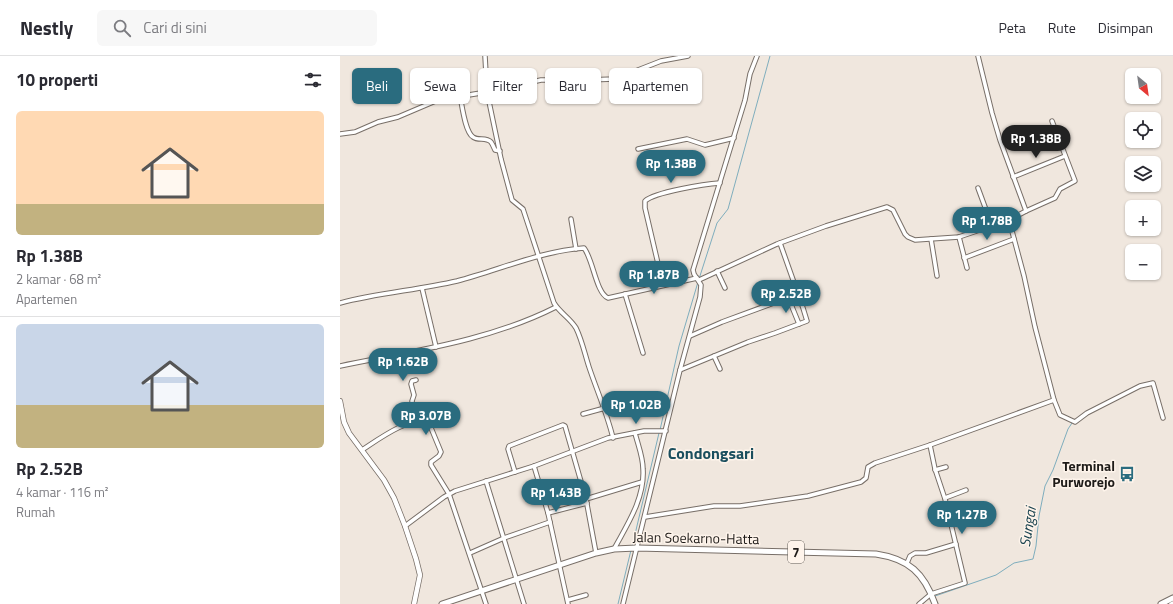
<!DOCTYPE html>
<html lang="id">
<meta charset="utf-8">
<style>
:root{--surface:#fff;--page:#f7f7f7;--text:#2b2b33;--muted:#7c7c81;--line:#e1e1e2;--accent:#2a6c7f}
body{margin:0;font-family:"Titillium Web",sans-serif;background:var(--page);color:var(--text);height:100vh;display:flex;flex-direction:column;font-size:15px;white-space:nowrap}
*{box-sizing:border-box;margin:0}
p{font-size:13px;color:var(--muted)}
.icon{flex:none;width:22px;height:22px;fill:none;stroke:currentColor;stroke-width:2;stroke-linecap:round;stroke-linejoin:round}
.map{position:relative;flex:1;overflow:hidden}
.drawer{display:flex;flex-direction:column;background:var(--surface);width:340px}
.drawer>*{flex:none}
.top-card{position:absolute;left:12px;top:12px;width:380px;height:36px;display:flex;gap:8px}
.needle{width:26px;rotate:151deg}
.controls{position:absolute;left:785px;top:12px;display:grid;gap:8px}
.controls a{display:grid;place-items:center;width:36px;height:36px;border-radius:6px;background:var(--surface);box-shadow:0 1px 3px #0004;font-size:20px}
.price{position:absolute;translate:-50% -34px;padding:0 9px;border-radius:14px;background:var(--accent);color:#fff;font-size:13px;line-height:26px;filter:drop-shadow(0 1px 2px #0008)}
.price::after{content:'';position:absolute;left:50%;top:24px;width:12px;height:9px;margin-left:-6px;background:inherit;clip-path:polygon(0 0,100% 0,50% 100%)}
.price.current{background:#222;color:#fff}
ul{padding:0;list-style:none}
li{display:grid;align-content:center;gap:8px;height:212px;padding:0 16px}
li+li{border-top:1px solid var(--line)}
li span{display:grid;place-items:center;height:124px;border-radius:6px;color:#555}
li>.icon{margin-inline-start:auto}
span .icon{width:72px;height:72px;fill:#fffc;stroke-width:1}
li b{font-size:17px}
h2{display:flex;justify-content:space-between;align-items:center;height:48px;padding:0 16px;font-size:17px}
.chip{padding:0 14px;border-radius:6px;background:var(--surface);box-shadow:0 1px 3px #0004;font-size:14px;line-height:36px}
.chip.current{background:var(--accent);color:#fff}
header{display:flex;align-items:center;gap:24px;box-sizing:border-box;height:56px;padding:0 20px;background:var(--surface);border-bottom:1px solid var(--line)}
header strong{font-size:19px}
nav{display:flex;gap:22px;margin-inline-start:auto;font-size:14px}
.search{width:280px;height:36px;background:var(--page);display:flex;align-items:center;gap:10px;box-sizing:border-box;padding:0 14px;border-radius:6px;color:var(--muted);font-size:15px}
main{display:flex;flex:1;min-height:0}
.map>svg:first-child{display:block}
.lines{fill:none;stroke-linecap:round;stroke-linejoin:round}
.stream{stroke:#7eadbd;stroke-width:1}
.minor-casing{stroke:#786f68;stroke-width:5.5}
.major-casing{stroke:#786f68;stroke-width:6}
.highway-casing{stroke:#786f68;stroke-width:7}
.minor{stroke:#fff;stroke-width:3.5}
.major{stroke:#fff;stroke-width:4.5}
.highway{stroke:#fff;stroke-width:5}
.labels{text-anchor:middle;stroke-width:3;stroke-linejoin:round;paint-order:stroke}
.shield{fill:#fef4eb;stroke:#615c57;stroke-width:1}
.shield-label{font-size:13px;font-weight:bold;fill:#1e1b18}
.poi-label{font-size:14px;font-weight:bold;fill:#1e1b18;stroke:#fef4eb;text-anchor:end}
.street-label{font-size:14px;fill:#1e1b18;stroke:#fef4eb}
.water-label{font-size:15px;font-style:italic;fill:#123d4a;stroke:#fef4eb}
.quarter-label{font-size:16px;font-weight:bold;fill:#1b4f5e;stroke:#fef4eb}
</style>
<header>
<strong>Nestly</strong>
<div class="search"><svg class="icon" aria-label="search" viewBox="0 0 24 24"><circle cx="10" cy="10" r="6"/><path d="M15 15l6 6"/></svg>Cari di sini</div>
<nav><a>Peta</a><a>Rute</a><a>Disimpan</a></nav>
</header>
<main>
<section class="drawer">
<h2>10 properti<svg class="icon" aria-label="filters" viewBox="0 0 24 24"><path d="M4 7h16M4 17h16"/><circle cx="9" cy="7" r="2"/><circle cx="15" cy="17" r="2"/></svg></h2>
<ul>
<li><span style="background:linear-gradient(#ffd9b3 75%,#c2b280 0)"><svg class="icon" aria-label="home" viewBox="0 0 24 24"><path d="M3 11l9-7 9 7M6 9v11h12V9"/></svg></span><div><b>Rp 1.38B</b><p>2 kamar · 68 m²</p><p>Apartemen</p></div></li>
<li><span style="background:linear-gradient(#c9d6e8 65%,#c2b280 0)"><svg class="icon" aria-label="home" viewBox="0 0 24 24"><path d="M3 11l9-7 9 7M6 9v11h12V9"/></svg></span><div><b>Rp 2.52B</b><p>4 kamar · 116 m²</p><p>Rumah</p></div></li>
</ul>
</section>
<div class="map">
<svg width="833" height="548" viewBox="0 0 833 548">
<rect width="100%" height="100%" fill="#f0e7de"/>
<g class="lines">
<g class="stream">
<path d="M359,223L377,167L388,153L430,0"/>
<path d="M320,374L339,290L358,226"/>
<path d="M292,491L319,377"/>
<path d="M595,540L656,519L674,507L693,503L696,490L699,460L705,430L713,414L728,373L732,367"/>
<path d="M278,548L291,494"/>
</g>
<defs>
<g id="minor">
<path d="M145,0L147,36L161,103L172,144L183,153L214,247C220,257 230,262 236,272C242,284 245,299 249,311C257,335 267,357 273,382"/>
<path d="M120,40C122,49 125,76 133,81C138,85 146,81 151,86C153,89 154,92 155,94L160,95"/>
<path d="M0,78L15,76L38,66L58,61L98,44L147,36L201,24H246L275,23L321,5L348,0"/>
<path d="M298,93L347,83L365,89L394,82"/>
<path d="M673,121L725,100"/>
<path d="M638,132L652,170"/>
<path d="M686,155L715,142L720,133L735,125L712,65"/>
<path d="M231,163L236,193"/>
<path d="M669,164L684,220L695,271L714,344L720,359L735,366L747,357L800,330L813,327L823,362"/>
<path d="M619,181L627,212"/>
<path d="M591,183L597,220"/>
<path d="M624,202L674,183"/>
<path d="M377,215L385,232"/>
<path d="M359,224L437,188L486,170L547,151L553,154L565,178L568,181L575,184L619,181L669,164L686,155L660,84L652,57L638,0"/>
<path d="M323,229L305,152V145C315,136 365,128 380,127"/>
<path d="M82,232L96,291"/>
<path d="M285,238L303,297"/>
<path d="M448,241L459,268"/>
<path d="M0,247C38,237 78,234 117,225C159,214 201,195 244,192C253,203 256,237 268,242L357,222"/>
<path d="M350,280L382,266L458,238"/>
<path d="M374,300L380,313"/>
<path d="M0,310C73,295 149,285 216,251"/>
<path d="M340,314L408,286L435,277L467,265L463,252L440,187"/>
<path d="M243,358L265,352"/>
<path d="M75,366L72,345L74,339L71,328L72,325L76,324"/>
<path d="M22,394C36,385 72,358 89,367L101,396L99,400L91,406V409L109,438L146,548"/>
<path d="M194,410L208,457L228,548"/>
<path d="M595,414L606,411"/>
<path d="M175,416L168,393L169,390L223,369L225,370L246,443L256,497"/>
<path d="M146,425L184,548"/>
<path d="M605,442L626,434"/>
<path d="M246,443L302,426"/>
<path d="M204,445L243,432"/>
<path d="M208,457L247,447"/>
<path d="M305,461L374,450H400L468,440L521,426L526,422L528,411L535,407L590,389L714,344"/>
<path d="M65,470L104,441L115,435L194,410L268,382L304,375H326"/>
<path d="M274,493C287,469 305,442 303,413C303,401 298,389 295,377"/>
<path d="M130,497L164,482L210,466"/>
<path d="M567,507L570,500L575,497H586L616,488"/>
<path d="M228,544L246,539"/>
<path d="M283,548L340,314L360,241L361,229L354,218L353,214L405,44L410,18L417,0"/>
<path d="M579,548L591,538L625,527L605,443L595,413L590,389"/>
<path d="M831,548L833,547"/>
</g>
<path id="major" d="M0,345L4,366L9,377L44,424L54,442L65,470L76,503L80,519L74,548"/>
<g id="highway">
<path d="M102,548L256,497L274,493L297,492L536,498C569,503 584,517 595,548"/>
<path d="M821,548L833,542"/>
</g>
</defs>
<use href="#minor" class="minor-casing"/>
<use href="#major" class="major-casing"/>
<use href="#highway" class="highway-casing"/>
<use href="#minor" class="minor"/>
<use href="#major" class="major"/>
<use href="#highway" class="highway"/>
</g>
<defs>
<symbol id="bus-bare" viewBox="-9 -9 18 18"><path d="M-5-6H5V4H4V6H2V4H-2V6H-4V4H-5ZM-3.5-4V0h7V-4ZM-3.5 1.2v1.5H-2V1.2ZM2 1.2v1.5H3.5V1.2Z" fill="#2a6c7f" stroke="#fef4eb" stroke-width="2.5" paint-order="stroke"/></symbol>
</defs>
<g fill-rule="evenodd">
<use href="#bus-bare" x="776" y="407" width="22" height="22"/>
</g>
<g class="labels">
<rect class="shield" x="448" y="485" width="16" height="22" rx="3"/>
<g class="shield-label">
<text x="456" y="501">7</text>
</g>
<g class="poi-label">
<text x="775" y="415">Terminal<tspan x="775" dy="16">Purworejo</tspan></text>
</g>
<g class="street-label">
<text transform="translate(356 482) rotate(1)" y="5">Jalan Soekarno-Hatta</text>
</g>
<g class="water-label">
<text transform="translate(688 471) rotate(-81)" y="5">Sungai</text>
</g>
<g class="quarter-label">
<text x="371" y="403">Condongsari</text>
</g>
</g>
</svg>
<div class="controls">
<a><svg class="needle" viewBox="-14 -14 28 28"><path d="M0-13l5 13h-10z" fill="#e53935"/><path d="M0 13l5-13h-10z" fill="#7c7c81"/></svg></a>
<a><svg class="icon" aria-label="locate" viewBox="0 0 24 24"><circle cx="12" cy="12" r="6"/><path d="M12 2v4M12 18v4M2 12h4M18 12h4"/></svg></a>
<a><svg class="icon" aria-label="layers" viewBox="0 0 24 24"><path d="M12 4l9 5-9 5-9-5zM3 14l9 5 9-5"/></svg></a>
<a>+</a>
<a>−</a>
</div>
<b class="price current" style="left:696px;top:103px">Rp 1.38B</b>
<b class="price" style="left:331px;top:128px">Rp 1.38B</b>
<b class="price" style="left:647px;top:185px">Rp 1.78B</b>
<b class="price" style="left:314px;top:239px">Rp 1.87B</b>
<b class="price" style="left:446px;top:258px">Rp 2.52B</b>
<b class="price" style="left:63px;top:326px">Rp 1.62B</b>
<b class="price" style="left:296px;top:369px">Rp 1.02B</b>
<b class="price" style="left:86px;top:380px">Rp 3.07B</b>
<b class="price" style="left:216px;top:457px">Rp 1.43B</b>
<b class="price" style="left:622px;top:479px">Rp 1.27B</b>
<div class="top-card">
<a class="chip current">Beli</a>
<a class="chip">Sewa</a>
<a class="chip">Filter</a>
<a class="chip">Baru</a>
<a class="chip">Apartemen</a>
</div>
</div>
</main>
